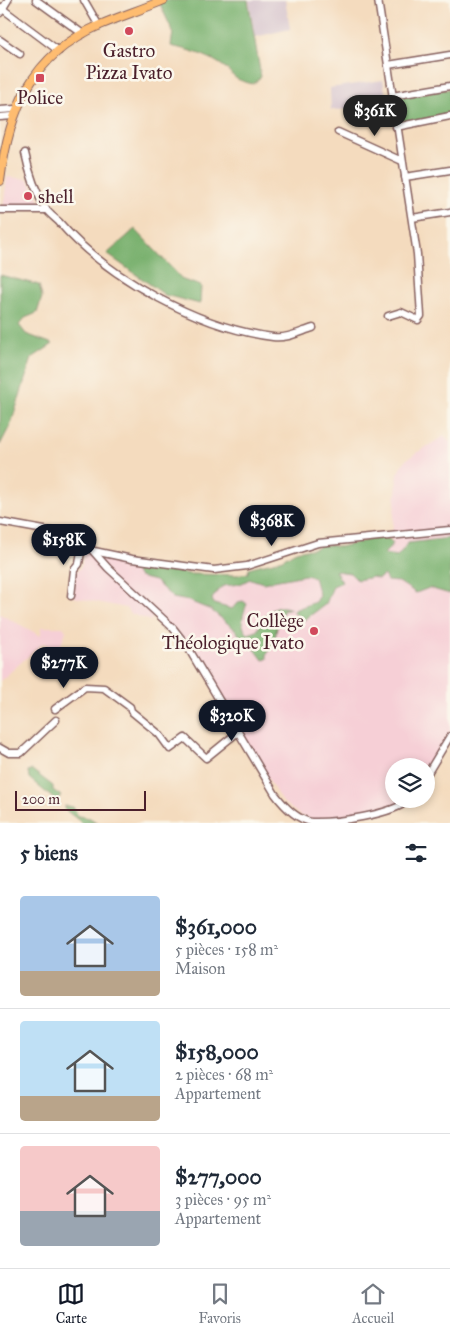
<!DOCTYPE html>
<html lang="fr">
<meta charset="utf-8">
<style>
:root{--surface:#fff;--page:#f2f2f3;--text:#1f2937;--muted:#747a83;--line:#e0e1e3;--accent:#111827}
body{margin:0;font-family:"IM FELL Great Primer",serif;background:var(--page);color:var(--text);height:100vh;display:flex;flex-direction:column;font-size:19px;white-space:nowrap}
*{box-sizing:border-box;margin:0}
p{font-size:16px;color:var(--muted)}
.icon{flex:none;width:28px;height:28px;fill:none;stroke:currentColor;stroke-width:2;stroke-linecap:round;stroke-linejoin:round}
.map{position:relative;height:823px;overflow:hidden}
.side{display:flex;flex-direction:column;background:var(--surface);flex:1}
.side>*{flex:none}
.fabs{position:absolute;left:385px;top:758px;display:grid;gap:10px}
.fabs a{display:grid;place-items:center;width:50px;height:50px;border-radius:50%;background:var(--surface);box-shadow:0 2px 8px #0003;font-size:25px}
.scale{position:absolute;left:15px;bottom:12px;width:131px;box-sizing:border-box;padding-left:5px;border:2px solid #4a1f2b;border-top:0;font-size:14px;line-height:18px;white-space:nowrap;color:#4a1f2b;-webkit-text-stroke:4px #fbf7ec;paint-order:stroke}
.price{position:absolute;translate:-50% -42px;padding:0 11px;border-radius:18px;background:var(--accent);color:#fff;font-size:16px;line-height:32px;filter:drop-shadow(0 1px 2px #0008)}
.price::after{content:'';position:absolute;left:50%;top:30px;width:15px;height:11px;margin-left:-8px;background:inherit;clip-path:polygon(0 0,100% 0,50% 100%)}
.price.selected{background:#222;color:#fff}
ul{padding:0;list-style:none}
li{display:flex;align-items:center;gap:15px;height:125px;padding:0 20px}
li+li{border-top:1px solid var(--line)}
li span{display:grid;place-items:center;flex:none;width:140px;height:100px;border-radius:5px;color:#555}
li>.icon{margin-inline-start:auto}
span .icon{width:60px;height:60px;fill:#fffc;stroke-width:1}
li b{font-size:21px}
h2{display:flex;justify-content:space-between;align-items:center;height:60px;padding:0 20px;font-size:21px}
.menu{display:flex;justify-content:space-around;align-items:center;height:70px;border-top:1px solid var(--line);background:var(--surface);font-size:14px;color:var(--muted)}
.menu a{display:grid;justify-items:center;gap:2px}
.menu .selected{color:var(--accent)}
.map>svg:first-child{display:block}
.built{fill:#f6cfd6}
.industrial{fill:#d1bdc9}
.forest{fill:#79b16e;stroke:#62684c}
.lines{fill:none;stroke-linecap:round;stroke-linejoin:round}
.minor-casing{stroke:#86615e;stroke-width:9}
.major-casing{stroke:#86615e;stroke-width:10}
.minor{stroke:#fff;stroke-width:6}
.major{stroke:#febc70;stroke-width:8}
.poi-dot{fill:#d1495b;stroke:#fbf7ec;stroke-width:2}
.labels{text-anchor:middle;stroke-width:5;stroke-linejoin:round;paint-order:stroke}
.poi-label{font-size:19px;fill:#4a1f2b;stroke:#fbf7ec}
</style>
<div class="map">
<svg width="450" height="823" viewBox="0 0 450 823">
<rect width="100%" height="100%" fill="#fbf7ec"/>
<filter id="ink" filterUnits="userSpaceOnUse"><feTurbulence type="fractalNoise" baseFrequency=".02" numOctaves="2"/><feDisplacementMap in="SourceGraphic" scale="10" xChannelSelector="R" yChannelSelector="G"/><feConvolveMatrix kernelMatrix="1 2 1 2 8 2 1 2 1" color-interpolation-filters="sRGB"/></filter>
<filter id="wash" filterUnits="userSpaceOnUse"><feTurbulence type="fractalNoise" baseFrequency=".0096" numOctaves="4" result="noise"/><feDisplacementMap in="SourceGraphic" scale="20" xChannelSelector="R" yChannelSelector="G"/><feGaussianBlur stdDeviation="1.12" result="paint"/><feColorMatrix in="noise" values="0 0 0 0 0 0 0 0 0 0 0 0 0 0 0 0 0 1.4 0 .05"/><feComposite in="paint" operator="in"/></filter>
<g filter="url(#wash)">
<rect width="100%" height="100%" fill="#f4dbbe"/>
<g class="built">
<path d="M7,177L28,179L44,208L3,209Z"/>
<path d="M444,436L450,442V731L426,773V766H394V799H408L392,809L326,820H313L301,816L285,804L277,794L189,645L153,613L151,621L130,613L126,608L73,597L76,573L82,565L84,547L86,546L99,559L103,556L142,566L189,574L237,575L391,544L398,473L401,466L407,459Z"/>
<path d="M0,614L41,636V627H63L66,631L59,650L43,643L0,681Z"/>
</g>
<g class="industrial">
<path d="M249,0H285L290,29L255,37Z"/>
<path d="M383,80L388,108L331,110L330,88Z"/>
</g>
<g class="forest">
<path d="M164,0H248L261,77L253,84C227,78 237,75 220,64C205,54 188,50 171,46L173,32L159,2Z"/>
<path d="M450,89V114L400,124L396,97Z"/>
<path d="M135,229L183,280L201,286L200,304L165,295L107,254Z"/>
<path d="M0,275L39,285L42,297L37,313L25,318L19,325L26,334L53,344L32,358L11,424L0,445Z"/>
<path d="M376,538L389,539L393,544L384,554L397,557L408,543L450,538V594L429,588L416,593L399,582L387,581L384,575L378,579L373,577L357,580L350,573L335,571L342,582L333,586L326,604L304,620L293,612L294,610L315,602L319,595L314,577L305,575L263,583L251,579C246,580 244,583 239,584C220,587 223,583 212,599L214,604L232,609L238,602L243,601L247,604C243,614 239,625 248,634L257,631C263,617 273,601 291,609H284L282,614L279,616L274,645L267,654V659L263,660L251,644L242,640L236,630L211,610L189,601L173,598L155,581L139,577L130,564L189,574L237,575L248,573L249,568C259,564 277,563 286,557C291,554 294,551 300,550C310,549 314,550 322,544L340,547Z"/>
<path d="M32,770L53,786V790L61,796L56,801L29,778L28,772Z"/>
<path d="M65,806L73,807L78,816L90,818L98,823H82L64,809Z"/>
</g>
</g>
<g filter="url(#ink)">
<g class="lines">
<defs>
<g id="minor">
<path d="M36,0L83,34"/>
<path d="M84,0L99,26"/>
<path d="M378,0L417,254L421,316L418,320L401,312L388,316"/>
<path d="M0,7L59,51"/>
<path d="M0,13L8,0"/>
<path d="M0,40L20,54"/>
<path d="M388,65L450,55"/>
<path d="M392,96L450,86"/>
<path d="M0,110L15,109"/>
<path d="M0,117L13,116"/>
<path d="M396,127L450,116"/>
<path d="M338,132L402,161"/>
<path d="M25,153C29,173 35,191 46,209C49,214 55,218 59,222C107,278 200,328 273,337C286,339 300,332 313,328"/>
<path d="M405,177L450,170"/>
<path d="M0,210H46"/>
<path d="M412,218L450,212"/>
<path d="M0,522L66,534L83,540L108,568L173,628L187,646L275,794C284,806 296,819 311,822C333,823 394,815 410,799"/>
<path d="M94,551L132,559L214,570L247,566L318,543L450,530"/>
<path d="M71,596L74,570L79,564L83,540"/>
<path d="M55,709L85,687L104,688L130,707L131,711L159,734L170,749L185,738L206,758L238,732"/>
<path d="M0,748L9,753H21L56,720"/>
<path d="M426,776L450,736"/>
</g>
<path id="major" d="M0,181C9,110 31,55 100,25C121,16 143,9 164,0"/>
</defs>
<use href="#minor" class="minor-casing"/>
<use href="#major" class="major-casing"/>
<use href="#minor" class="minor"/>
<use href="#major" class="major"/>
</g>
</g>
<g class="poi-dot">
<circle cx="129" cy="31" r="5"/>
<rect x="35" y="73" width="10" height="10" rx="2.5"/>
<circle cx="28" cy="196" r="5"/>
<circle cx="314" cy="631" r="5"/>
</g>
<g class="labels">
<g class="poi-label">
<text x="129" y="57">Gastro<tspan x="129" dy="22">Pizza Ivato</tspan></text>
<text x="40" y="104">Police</text>
<text x="38" y="203" text-anchor="start">shell</text>
<text x="304" y="627" text-anchor="end">Collège<tspan x="304" dy="22">Théologique Ivato</tspan></text>
</g>
</g>
</svg>
<div class="fabs">
<a><svg class="icon" aria-label="layers" viewBox="0 0 24 24"><path d="M12 4l9 5-9 5-9-5zM3 14l9 5 9-5"/></svg></a>
</div>
<div class="scale">200 m</div>
<b class="price selected" style="left:375px;top:137px">$361K</b>
<b class="price" style="left:272px;top:547px">$368K</b>
<b class="price" style="left:64px;top:566px">$158K</b>
<b class="price" style="left:64px;top:689px">$277K</b>
<b class="price" style="left:232px;top:742px">$320K</b>
</div>
<section class="side">
<h2>5 biens<svg class="icon" aria-label="filters" viewBox="0 0 24 24"><path d="M4 7h16M4 17h16"/><circle cx="9" cy="7" r="2"/><circle cx="15" cy="17" r="2"/></svg></h2>
<ul>
<li><span style="background:linear-gradient(#a9c7e8 75%,#b9a48a 0)"><svg class="icon" aria-label="home" viewBox="0 0 24 24"><path d="M3 11l9-7 9 7M6 9v11h12V9"/></svg></span><div><b>$361,000</b><p>5 pièces · 158 m²</p><p>Maison</p></div></li>
<li><span style="background:linear-gradient(#bfe0f5 75%,#b9a48a 0)"><svg class="icon" aria-label="home" viewBox="0 0 24 24"><path d="M3 11l9-7 9 7M6 9v11h12V9"/></svg></span><div><b>$158,000</b><p>2 pièces · 68 m²</p><p>Appartement</p></div></li>
<li><span style="background:linear-gradient(#f6c9c9 65%,#9aa5b1 0)"><svg class="icon" aria-label="home" viewBox="0 0 24 24"><path d="M3 11l9-7 9 7M6 9v11h12V9"/></svg></span><div><b>$277,000</b><p>3 pièces · 95 m²</p><p>Appartement</p></div></li>
</ul>
</section>
<nav class="menu">
<a class="selected"><svg class="icon" aria-label="map" viewBox="0 0 24 24"><path d="M3 6l6-2 6 2 6-2v14l-6 2-6-2-6 2zM9 4v14M15 6v14"/></svg>Carte</a>
<a><svg class="icon" aria-label="saved" viewBox="0 0 24 24"><path d="M7 4h10v16l-5-4-5 4z"/></svg>Favoris</a>
<a><svg class="icon" aria-label="home" viewBox="0 0 24 24"><path d="M3 11l9-7 9 7M6 9v11h12V9"/></svg>Accueil</a>
</nav>
